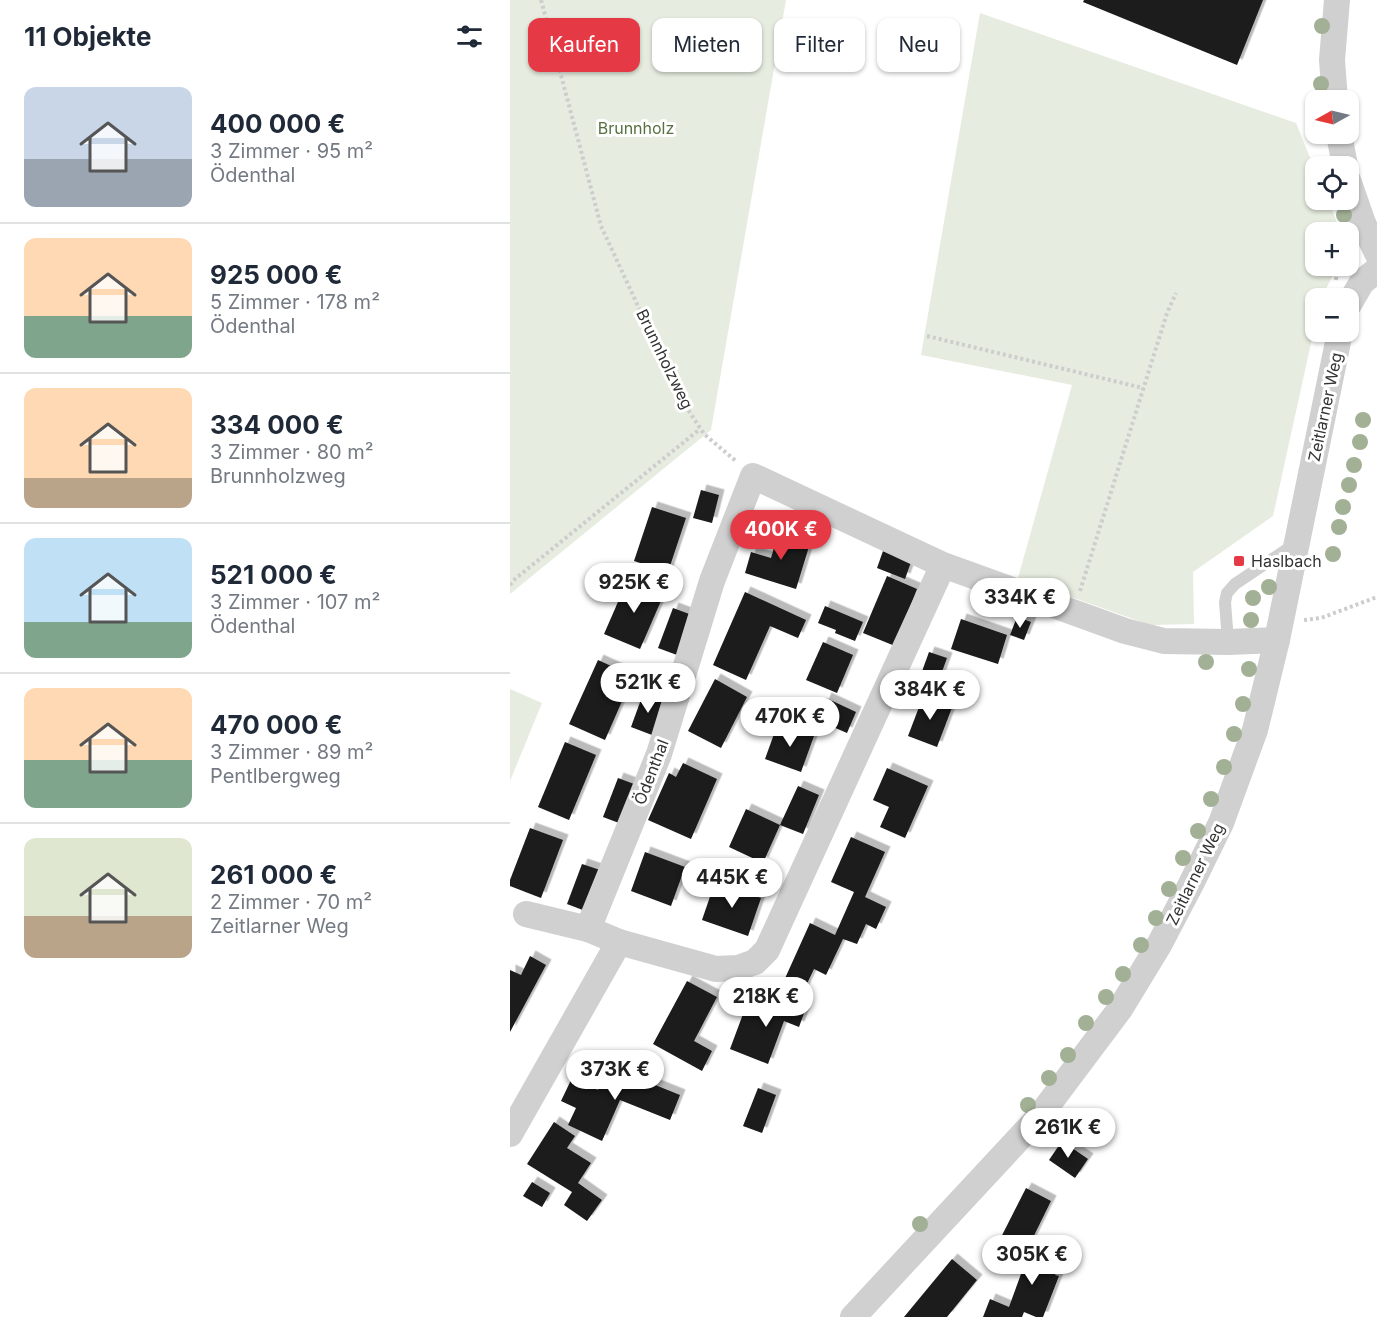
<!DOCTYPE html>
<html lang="de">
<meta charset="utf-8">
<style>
:root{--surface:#fff;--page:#f2f2f3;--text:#1f2937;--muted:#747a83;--line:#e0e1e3;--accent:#e63946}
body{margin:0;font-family:Inter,sans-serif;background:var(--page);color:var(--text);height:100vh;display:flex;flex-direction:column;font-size:22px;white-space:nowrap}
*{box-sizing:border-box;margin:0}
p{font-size:20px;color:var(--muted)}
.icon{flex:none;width:33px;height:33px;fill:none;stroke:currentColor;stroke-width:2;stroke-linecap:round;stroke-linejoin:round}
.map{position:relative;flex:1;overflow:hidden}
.side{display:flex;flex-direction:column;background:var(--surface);width:510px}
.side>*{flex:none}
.guide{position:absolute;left:18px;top:18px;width:570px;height:54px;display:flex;gap:12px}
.needle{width:39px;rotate:262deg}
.tools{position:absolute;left:795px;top:90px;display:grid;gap:12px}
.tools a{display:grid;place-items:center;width:54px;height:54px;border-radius:12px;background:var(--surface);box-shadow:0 2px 4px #0004;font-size:30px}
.price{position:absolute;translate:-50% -51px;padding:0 14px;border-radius:21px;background:#fff;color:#222;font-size:20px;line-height:39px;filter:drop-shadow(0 2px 3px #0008)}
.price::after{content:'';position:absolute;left:50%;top:36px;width:18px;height:14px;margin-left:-9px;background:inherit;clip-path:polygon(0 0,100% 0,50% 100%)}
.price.current{background:var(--accent);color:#fff}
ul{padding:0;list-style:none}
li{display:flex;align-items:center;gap:18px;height:150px;padding:0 24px}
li+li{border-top:2px solid var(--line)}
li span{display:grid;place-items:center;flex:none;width:168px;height:120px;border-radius:12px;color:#555}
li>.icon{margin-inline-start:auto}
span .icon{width:72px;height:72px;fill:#fffc;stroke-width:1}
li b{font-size:26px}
h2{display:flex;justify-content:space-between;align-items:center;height:72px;padding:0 24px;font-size:26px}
.chip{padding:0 21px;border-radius:12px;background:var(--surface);box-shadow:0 2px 4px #0004;font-size:21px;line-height:54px}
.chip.current{background:var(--accent);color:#fff}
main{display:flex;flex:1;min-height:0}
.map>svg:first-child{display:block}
.green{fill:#e6ecdf}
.building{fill:#1a1a1a;filter:url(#shadow)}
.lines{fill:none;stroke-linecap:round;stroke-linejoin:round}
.path{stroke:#cdcdcd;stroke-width:4;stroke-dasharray:3 3;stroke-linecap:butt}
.lane{stroke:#d0d0d0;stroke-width:12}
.street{stroke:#d0d0d0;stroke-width:26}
.tree{fill:#a2b095}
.poi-dot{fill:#e63946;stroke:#fff;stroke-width:2}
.labels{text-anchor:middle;stroke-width:6;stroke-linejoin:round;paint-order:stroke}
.park-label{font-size:16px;fill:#56703f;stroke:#fff}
.street-label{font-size:16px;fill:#333;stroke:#fff}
.poi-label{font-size:16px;fill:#333;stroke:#fff;text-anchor:start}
</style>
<main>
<section class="side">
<h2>11 Objekte<svg class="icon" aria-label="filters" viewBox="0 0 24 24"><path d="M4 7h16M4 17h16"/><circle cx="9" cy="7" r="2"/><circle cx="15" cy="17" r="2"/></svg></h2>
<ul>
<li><span style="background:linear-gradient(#c9d6e8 60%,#9aa5b1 0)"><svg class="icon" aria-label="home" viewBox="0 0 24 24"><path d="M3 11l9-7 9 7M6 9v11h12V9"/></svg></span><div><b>400 000 €</b><p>3 Zimmer · 95 m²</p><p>Ödenthal</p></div></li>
<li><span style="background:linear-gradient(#ffd9b3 65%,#7fa58c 0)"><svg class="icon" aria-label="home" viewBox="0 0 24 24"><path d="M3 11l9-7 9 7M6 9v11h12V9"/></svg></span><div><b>925 000 €</b><p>5 Zimmer · 178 m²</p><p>Ödenthal</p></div></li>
<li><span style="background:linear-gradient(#ffd9b3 75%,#b9a48a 0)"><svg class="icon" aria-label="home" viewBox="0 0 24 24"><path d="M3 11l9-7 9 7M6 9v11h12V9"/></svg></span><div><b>334 000 €</b><p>3 Zimmer · 80 m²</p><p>Brunnholzweg</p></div></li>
<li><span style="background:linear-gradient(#bfe0f5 70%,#7fa58c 0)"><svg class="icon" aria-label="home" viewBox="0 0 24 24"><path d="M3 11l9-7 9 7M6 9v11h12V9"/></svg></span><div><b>521 000 €</b><p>3 Zimmer · 107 m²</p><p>Ödenthal</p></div></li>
<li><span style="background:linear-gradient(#ffd9b3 60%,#7fa58c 0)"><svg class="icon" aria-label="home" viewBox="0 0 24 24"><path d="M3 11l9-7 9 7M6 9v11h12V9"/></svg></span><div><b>470 000 €</b><p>3 Zimmer · 89 m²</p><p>Pentlbergweg</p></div></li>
<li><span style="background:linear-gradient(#dfe7d0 65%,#b9a48a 0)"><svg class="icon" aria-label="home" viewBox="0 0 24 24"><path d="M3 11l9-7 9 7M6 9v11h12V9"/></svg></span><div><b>261 000 €</b><p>2 Zimmer · 70 m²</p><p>Zeitlarner Weg</p></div></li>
</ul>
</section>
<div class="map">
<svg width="867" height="1317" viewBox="0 0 867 1317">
<defs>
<filter id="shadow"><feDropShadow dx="5.5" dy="-5.5" stdDeviation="0" flood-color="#0004"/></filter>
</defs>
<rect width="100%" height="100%" fill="#fff"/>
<g class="green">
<path d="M0,0H276L201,430L0,594Z"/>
<path d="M470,13L786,123L805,170L806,200H818L831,232H806V266H828L811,298H806L805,325L763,516L683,572L684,624L640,625L508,578L562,385L411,355Z"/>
<path d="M0,689L32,703L0,781Z"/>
</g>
<g class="building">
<path d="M574,0H753L727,65L573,2Z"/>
<path d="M191,490L209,495L202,523L183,518Z"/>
<path d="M142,507L176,518L158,572L124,561Z"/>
<path d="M269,531L301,540L286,589L235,573L241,552L261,558Z"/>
<path d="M373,551L401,562L395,579L367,568Z"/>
<path d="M377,576L407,589L385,646L353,633Z"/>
<path d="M118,579L154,594L130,649L94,634Z"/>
<path d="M235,592L296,620L288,638L260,626L236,680L203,665Z"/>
<path d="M315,606L353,622L345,641L325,633L326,630L308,623Z"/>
<path d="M163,608L182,615L167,655L148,648Z"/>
<path d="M507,617L521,622L514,640L500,635Z"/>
<path d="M451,619L497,635L488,664L441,649Z"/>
<path d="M313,642L343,655L327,693L296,680Z"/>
<path d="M419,652L437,658L424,694L406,688Z"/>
<path d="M88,660L123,676L95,740L59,724Z"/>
<path d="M205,679L237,697L211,748L178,731Z"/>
<path d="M133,694L154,702L142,735L121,727Z"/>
<path d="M414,694L443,705L427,747L398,736Z"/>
<path d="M316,698L346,712L337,733L307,720Z"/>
<path d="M268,723L304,736L291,772L255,759Z"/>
<path d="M55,742L86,755L59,820L28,807Z"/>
<path d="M173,763L207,779L181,839L138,820L159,773L166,777Z"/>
<path d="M377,768L418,786L395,838L370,827L379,807L363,800Z"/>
<path d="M108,778L124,784L109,823L93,817Z"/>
<path d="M288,786L309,795L293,834L270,825L253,863L219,847L236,809L270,825Z"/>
<path d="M20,828L53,840L31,898L0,886V880Z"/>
<path d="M341,837L375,852L355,897L376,907L366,929L356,924L347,944L333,939L316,975L304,969L292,994L272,985L300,923L325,935L344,892L321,882Z"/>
<path d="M135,852L175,867L161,906L121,891Z"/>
<path d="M72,864L93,871L78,912L57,904Z"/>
<path d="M205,882L251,898L238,936L192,920Z"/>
<path d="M20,956L36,965L0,1032V970L11,975Z"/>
<path d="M177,981L207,997L184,1041L202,1051L192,1071L143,1044Z"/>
<path d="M270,994L297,1005L289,1027L274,1021L258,1064L220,1049L236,1006L261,1016Z"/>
<path d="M98,1066L170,1095L160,1120L110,1100L92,1141L58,1125L66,1108L51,1101L62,1078L88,1090Z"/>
<path d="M248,1088L266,1095L252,1133L233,1126Z"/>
<path d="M44,1122L65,1136L57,1148L81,1163L68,1183L92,1200L77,1221L54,1205L62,1192L17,1164Z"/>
<path d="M552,1141L578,1159L565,1178L539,1160Z"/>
<path d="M22,1182L40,1193L32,1207L13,1196Z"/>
<path d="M516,1188L541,1201L506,1272L480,1259Z"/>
<path d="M530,1242L554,1251L545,1275L549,1276L533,1317H526L514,1312L512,1317H473L480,1299L499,1307L515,1263L521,1265Z"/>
<path d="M442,1259L467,1280L437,1317H394Z"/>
</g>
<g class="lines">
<g class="path">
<path d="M31,0L91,226L171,399L194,434L227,462"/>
<path d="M826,280L827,266"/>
<path d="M417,336L633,388"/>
<path d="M0,585L5,579L190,429"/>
<path d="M570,591L657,313L666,293"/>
<path d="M794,620L811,618L867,597"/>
</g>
<path class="lane" d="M718,642L715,602L717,593L725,584L785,544"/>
<g class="street">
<path d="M825,100L822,60L827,0"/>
<path d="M829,134L835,166"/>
<path d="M838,180L853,223L867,253"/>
<path d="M838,306L852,282L867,270"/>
<path d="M433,565L257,950L245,962L228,968L206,969L109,942L78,929L149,754L202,581L243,476L433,565L615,631L654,641L718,642L767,640"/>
<path d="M16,914L78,929"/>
<path d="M0,1134L109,942"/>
<path d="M343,1317L529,1117L610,1009L649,945L681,884L711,823L745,730L767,640L830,332"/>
</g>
</g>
<g class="tree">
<circle cx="812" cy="26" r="8"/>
<circle cx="811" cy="84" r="8"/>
<circle cx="834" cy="215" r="8"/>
<circle cx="853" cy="420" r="8"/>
<circle cx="850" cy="442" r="8"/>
<circle cx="844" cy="465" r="8"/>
<circle cx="839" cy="485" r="8"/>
<circle cx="833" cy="507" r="8"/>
<circle cx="829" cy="527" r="8"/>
<circle cx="823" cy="554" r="8"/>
<circle cx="759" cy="587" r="8"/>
<circle cx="743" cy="598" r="8"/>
<circle cx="741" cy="620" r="8"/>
<circle cx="696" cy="662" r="8"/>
<circle cx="739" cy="669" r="8"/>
<circle cx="733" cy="704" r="8"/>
<circle cx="724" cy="734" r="8"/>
<circle cx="714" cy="767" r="8"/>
<circle cx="701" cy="799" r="8"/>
<circle cx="688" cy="831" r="8"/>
<circle cx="673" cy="858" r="8"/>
<circle cx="659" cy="889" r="8"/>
<circle cx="646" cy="918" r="8"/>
<circle cx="631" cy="945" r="8"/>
<circle cx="613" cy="974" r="8"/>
<circle cx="596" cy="997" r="8"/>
<circle cx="576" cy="1023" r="8"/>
<circle cx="558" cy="1055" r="8"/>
<circle cx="539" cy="1078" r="8"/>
<circle cx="518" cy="1105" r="8"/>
<circle cx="410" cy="1224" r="8"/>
</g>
<rect class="poi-dot" x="723" y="555" width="12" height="12" rx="3"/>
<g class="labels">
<g class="park-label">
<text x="126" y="134">Brunnholz</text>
</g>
<g class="street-label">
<text transform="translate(155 359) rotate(64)" y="6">Brunnholzweg</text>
<text transform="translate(815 407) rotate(-78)" y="6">Zeitlarner Weg</text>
<text transform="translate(141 772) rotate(-69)" y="6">Ödenthal</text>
<text transform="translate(685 874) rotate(-64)" y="6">Zeitlarner Weg</text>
</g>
<g class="poi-label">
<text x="741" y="567">Haslbach</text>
</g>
</g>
</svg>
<div class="tools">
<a><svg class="needle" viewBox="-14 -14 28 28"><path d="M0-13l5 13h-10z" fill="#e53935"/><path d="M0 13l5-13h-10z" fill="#747a83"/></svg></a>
<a><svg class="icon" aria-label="locate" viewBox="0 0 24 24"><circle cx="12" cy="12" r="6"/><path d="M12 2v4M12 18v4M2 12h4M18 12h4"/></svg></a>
<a>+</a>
<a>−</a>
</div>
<b class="price current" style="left:271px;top:561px">400K €</b>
<b class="price" style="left:124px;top:614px">925K €</b>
<b class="price" style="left:510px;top:629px">334K €</b>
<b class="price" style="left:138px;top:714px">521K €</b>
<b class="price" style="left:420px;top:721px">384K €</b>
<b class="price" style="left:280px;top:748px">470K €</b>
<b class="price" style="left:222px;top:909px">445K €</b>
<b class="price" style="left:256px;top:1028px">218K €</b>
<b class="price" style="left:105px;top:1101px">373K €</b>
<b class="price" style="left:558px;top:1159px">261K €</b>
<b class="price" style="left:522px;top:1286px">305K €</b>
<div class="guide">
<a class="chip current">Kaufen</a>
<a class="chip">Mieten</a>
<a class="chip">Filter</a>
<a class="chip">Neu</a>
</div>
</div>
</main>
